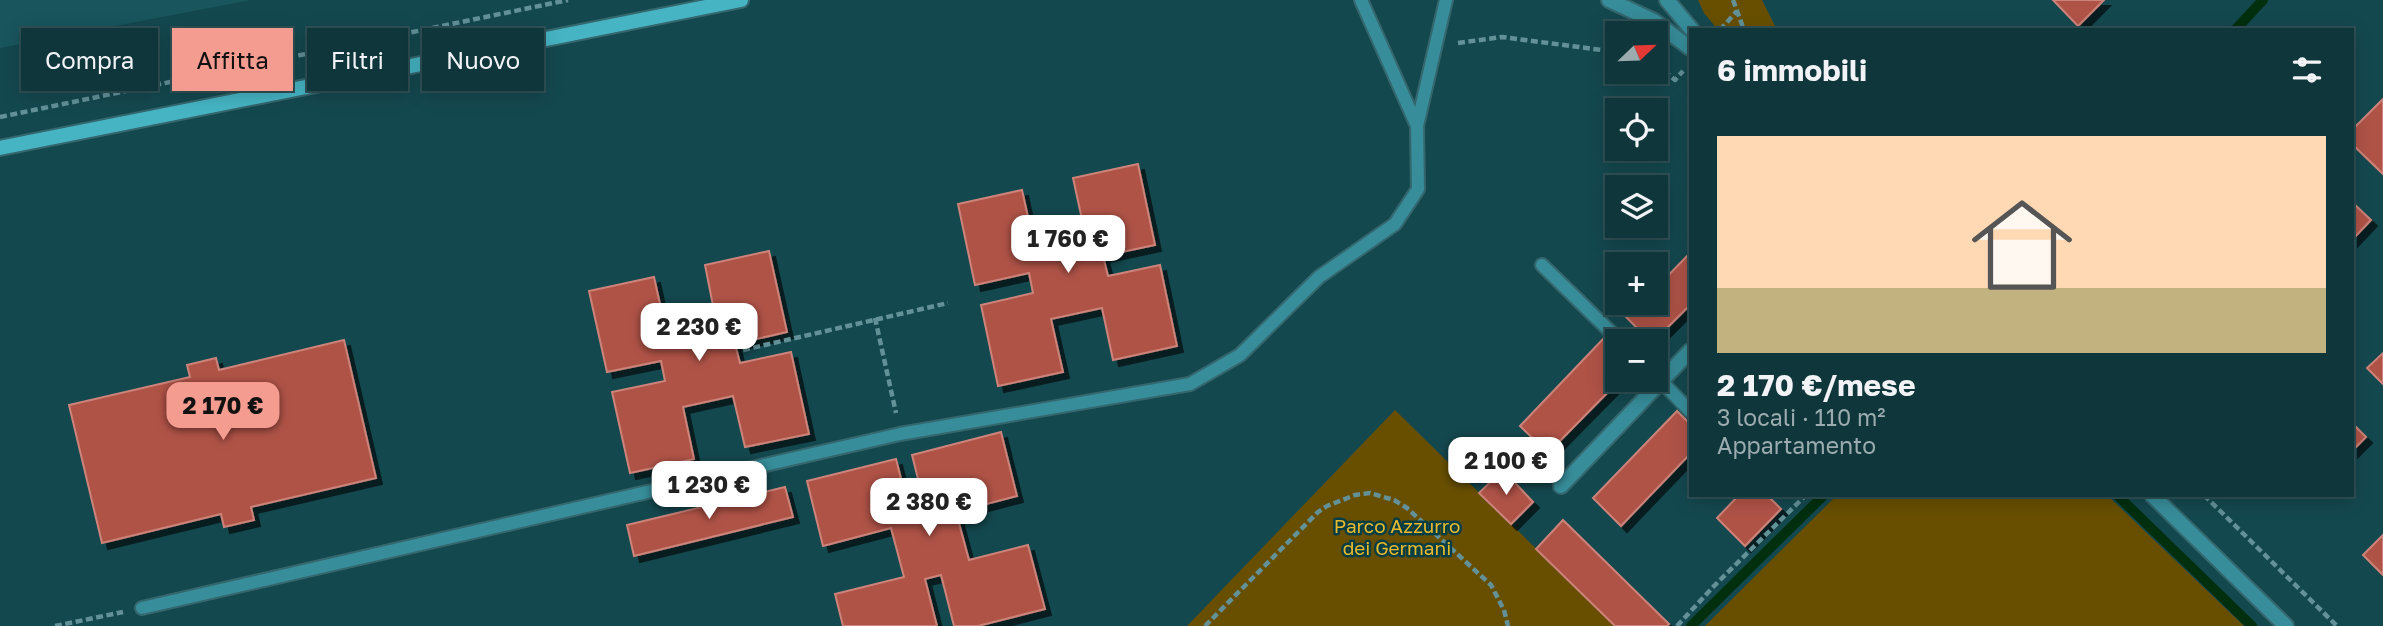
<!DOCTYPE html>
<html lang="it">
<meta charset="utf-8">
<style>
:root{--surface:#0f363b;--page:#183e42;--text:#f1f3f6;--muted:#9babaf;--line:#2f5055;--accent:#f59c91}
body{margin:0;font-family:"Golos Text",sans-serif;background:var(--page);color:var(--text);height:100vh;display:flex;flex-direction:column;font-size:26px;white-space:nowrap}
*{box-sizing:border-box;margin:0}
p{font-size:23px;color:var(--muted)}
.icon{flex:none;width:38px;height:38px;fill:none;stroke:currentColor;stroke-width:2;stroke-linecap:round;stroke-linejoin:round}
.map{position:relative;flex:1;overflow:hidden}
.details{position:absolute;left:1689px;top:28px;width:665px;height:469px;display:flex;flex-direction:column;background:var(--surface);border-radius:0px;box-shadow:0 4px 18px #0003,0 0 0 2px var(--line)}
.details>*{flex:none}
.guide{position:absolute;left:21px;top:28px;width:665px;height:63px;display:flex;gap:14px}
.needle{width:46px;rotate:67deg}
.fabs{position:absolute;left:1605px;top:21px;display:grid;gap:14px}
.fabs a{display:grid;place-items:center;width:63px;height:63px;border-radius:0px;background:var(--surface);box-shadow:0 4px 18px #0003,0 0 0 2px var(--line);font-size:35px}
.price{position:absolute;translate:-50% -60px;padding:0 16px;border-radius:14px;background:#fff;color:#222;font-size:23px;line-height:46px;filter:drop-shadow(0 2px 4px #0008)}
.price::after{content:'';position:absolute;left:50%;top:42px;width:21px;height:16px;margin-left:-10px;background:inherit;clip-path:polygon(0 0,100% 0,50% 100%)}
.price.on{background:var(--accent);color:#111}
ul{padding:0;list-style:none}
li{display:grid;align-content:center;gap:14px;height:371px;padding:0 28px}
li span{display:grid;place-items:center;height:217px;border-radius:0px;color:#555}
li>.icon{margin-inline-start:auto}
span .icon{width:126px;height:126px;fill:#fffc;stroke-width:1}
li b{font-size:30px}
h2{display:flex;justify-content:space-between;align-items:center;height:84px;padding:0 28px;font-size:30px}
.pill{padding:0 24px;border-radius:0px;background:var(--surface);box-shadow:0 4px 18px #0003,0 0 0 2px var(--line);font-size:24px;line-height:63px}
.pill.on{background:var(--accent);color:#111}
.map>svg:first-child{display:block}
.built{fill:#19555d}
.green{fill:#684f00}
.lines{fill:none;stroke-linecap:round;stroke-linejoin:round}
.stream{stroke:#022f0e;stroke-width:10}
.building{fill:#b05247;stroke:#cc847a;stroke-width:2;filter:url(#shadow)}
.service-casing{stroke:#35676e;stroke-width:16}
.minor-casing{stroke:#35676e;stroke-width:18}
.tertiary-casing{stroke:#35676e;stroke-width:18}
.secondary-casing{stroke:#35676e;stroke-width:18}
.path{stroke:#629198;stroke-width:4.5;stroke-dasharray:7 3.5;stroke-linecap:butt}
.service{stroke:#378d9a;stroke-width:12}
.minor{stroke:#378d9a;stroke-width:14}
.tertiary{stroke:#378d9a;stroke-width:14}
.secondary{stroke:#46b4c3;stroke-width:14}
.labels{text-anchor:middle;stroke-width:5;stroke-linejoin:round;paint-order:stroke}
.park-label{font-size:19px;fill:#ebba2b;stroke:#053e45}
</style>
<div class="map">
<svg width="2383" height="626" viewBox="0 0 2383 626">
<defs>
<filter id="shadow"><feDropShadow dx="6" dy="6" stdDeviation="0" flood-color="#0009"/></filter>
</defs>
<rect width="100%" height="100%" fill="#14484f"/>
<path class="built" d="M0,0H251L0,48Z"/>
<g class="green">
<path d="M1698,0H1762L1777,30H1718L1704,13Z"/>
<path d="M1395,410L1615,626H1187Z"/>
<path d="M1837,495H2107L2244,626H1705Z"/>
</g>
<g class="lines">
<g class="stream">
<path d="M2235,30L2263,0"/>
<path d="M2117,495L2252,626"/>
<path d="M1691,626L1824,495"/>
</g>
</g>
<g class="building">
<path d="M2053,0H2104L2078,26Z"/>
<path d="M2383,99V174L2352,144V130Z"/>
<path d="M1138,164L1155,245L1103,256L1108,276L1160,265L1177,346L1113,360L1102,308L1051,319L1063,372L998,386L981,305L1033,293L1029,273L975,285L958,204L1022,190L1035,249L1086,238L1073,178Z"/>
<path d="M2352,202L2371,220L2352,240Z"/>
<path d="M769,251L787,332L735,344L740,363L791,352L809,434L745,447L733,396L683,407L694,459L630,473L612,392L665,381L661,361L607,372L589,291L654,277L667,336L717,326L705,265Z"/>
<path d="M1690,253V305L1654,341H1650L1626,317L1640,303H1656V288Z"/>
<path d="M1604,338L1617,351V380H1620L1548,453L1520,426Z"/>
<path d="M344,340L376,478L251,507L254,520L224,527L221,514L102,543L69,405L190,377L187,365L216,358L219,370Z"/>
<path d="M2383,353V384L2367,368Z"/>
<path d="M1677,411L1690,424V454L1621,526L1593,498Z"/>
<path d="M2352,423L2366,437L2352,451Z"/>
<path d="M1001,432L1017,496L956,512L969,560L1028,545L1045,609L978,626H954L941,575L925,579L937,626H843L835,594L904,577L891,528L823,546L807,481L896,459L908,506L924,503L912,455Z"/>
<path d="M1503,470L1533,502L1511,524L1479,493Z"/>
<path d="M785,487L793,517L634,556L627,525Z"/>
<path d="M1739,495H1767L1781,509L1745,546L1717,518Z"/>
<path d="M1563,520L1669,624L1667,626H1615L1536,549Z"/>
<path d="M2383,535V575L2363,555Z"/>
</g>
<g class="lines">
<defs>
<g id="service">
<path d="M1361,0L1417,126L1446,0"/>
<path d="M1542,265L1620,341"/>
<path d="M1656,376L1690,411"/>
<path d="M142,608L900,434L1190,384L1240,355L1319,277L1395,224L1418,189L1417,126"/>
</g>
<path id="minor" d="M1561,486L1690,351"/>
<g id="tertiary">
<path d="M1609,0L1654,21L1690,48"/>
<path d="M1667,0L1692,30"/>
<path d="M2152,495L2286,626"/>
</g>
<path id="secondary" d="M0,148L741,0"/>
</defs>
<use href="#service" class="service-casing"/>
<use href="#minor" class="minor-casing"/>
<use href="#tertiary" class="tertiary-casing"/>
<use href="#secondary" class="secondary-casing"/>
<g class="path">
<path d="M1733,0L1744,30"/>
<path d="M1720,30L1737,11"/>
<path d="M1458,43L1502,37L1617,52"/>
<path d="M1656,64L1675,80L1683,71"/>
<path d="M0,117L568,0"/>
<path d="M875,318L896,413"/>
<path d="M743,350L948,303"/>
<path d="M2204,495L2337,626"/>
<path d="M55,626L123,612"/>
<path d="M1205,626L1318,512L1327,506L1355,495L1370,493L1394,500L1407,508L1491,585L1504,610L1508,626"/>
<path d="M1677,626L1714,586L1806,495"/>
</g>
<use href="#service" class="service"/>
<use href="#minor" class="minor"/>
<use href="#tertiary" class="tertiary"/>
<use href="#secondary" class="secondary"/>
</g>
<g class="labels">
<g class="park-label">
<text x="1397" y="533">Parco Azzurro<tspan x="1397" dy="22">dei Germani</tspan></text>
</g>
</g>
</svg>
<div class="fabs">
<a><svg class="needle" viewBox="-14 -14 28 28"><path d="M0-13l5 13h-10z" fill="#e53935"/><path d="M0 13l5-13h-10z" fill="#9babaf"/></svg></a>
<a><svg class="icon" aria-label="locate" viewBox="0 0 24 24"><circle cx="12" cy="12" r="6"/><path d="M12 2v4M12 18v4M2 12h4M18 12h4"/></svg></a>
<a><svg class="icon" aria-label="layers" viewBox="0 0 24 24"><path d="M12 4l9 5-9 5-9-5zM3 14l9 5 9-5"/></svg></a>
<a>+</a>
<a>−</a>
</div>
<b class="price" style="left:1068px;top:275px">1 760 €</b>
<b class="price" style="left:699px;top:363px">2 230 €</b>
<b class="price on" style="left:223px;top:442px">2 170 €</b>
<b class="price" style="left:1506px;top:497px">2 100 €</b>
<b class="price" style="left:709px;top:521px">1 230 €</b>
<b class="price" style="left:929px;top:538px">2 380 €</b>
<div class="guide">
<a class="pill">Compra</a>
<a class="pill on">Affitta</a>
<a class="pill">Filtri</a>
<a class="pill">Nuovo</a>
</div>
<section class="details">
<h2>6 immobili<svg class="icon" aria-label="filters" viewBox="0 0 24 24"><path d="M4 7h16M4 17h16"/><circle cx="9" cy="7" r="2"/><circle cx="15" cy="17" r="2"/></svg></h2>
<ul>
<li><span style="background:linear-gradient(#ffd9b3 70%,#c2b280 0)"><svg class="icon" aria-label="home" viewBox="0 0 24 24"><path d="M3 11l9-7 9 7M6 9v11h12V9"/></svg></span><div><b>2 170 €/mese</b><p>3 locali · 110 m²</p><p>Appartamento</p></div></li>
</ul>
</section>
</div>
